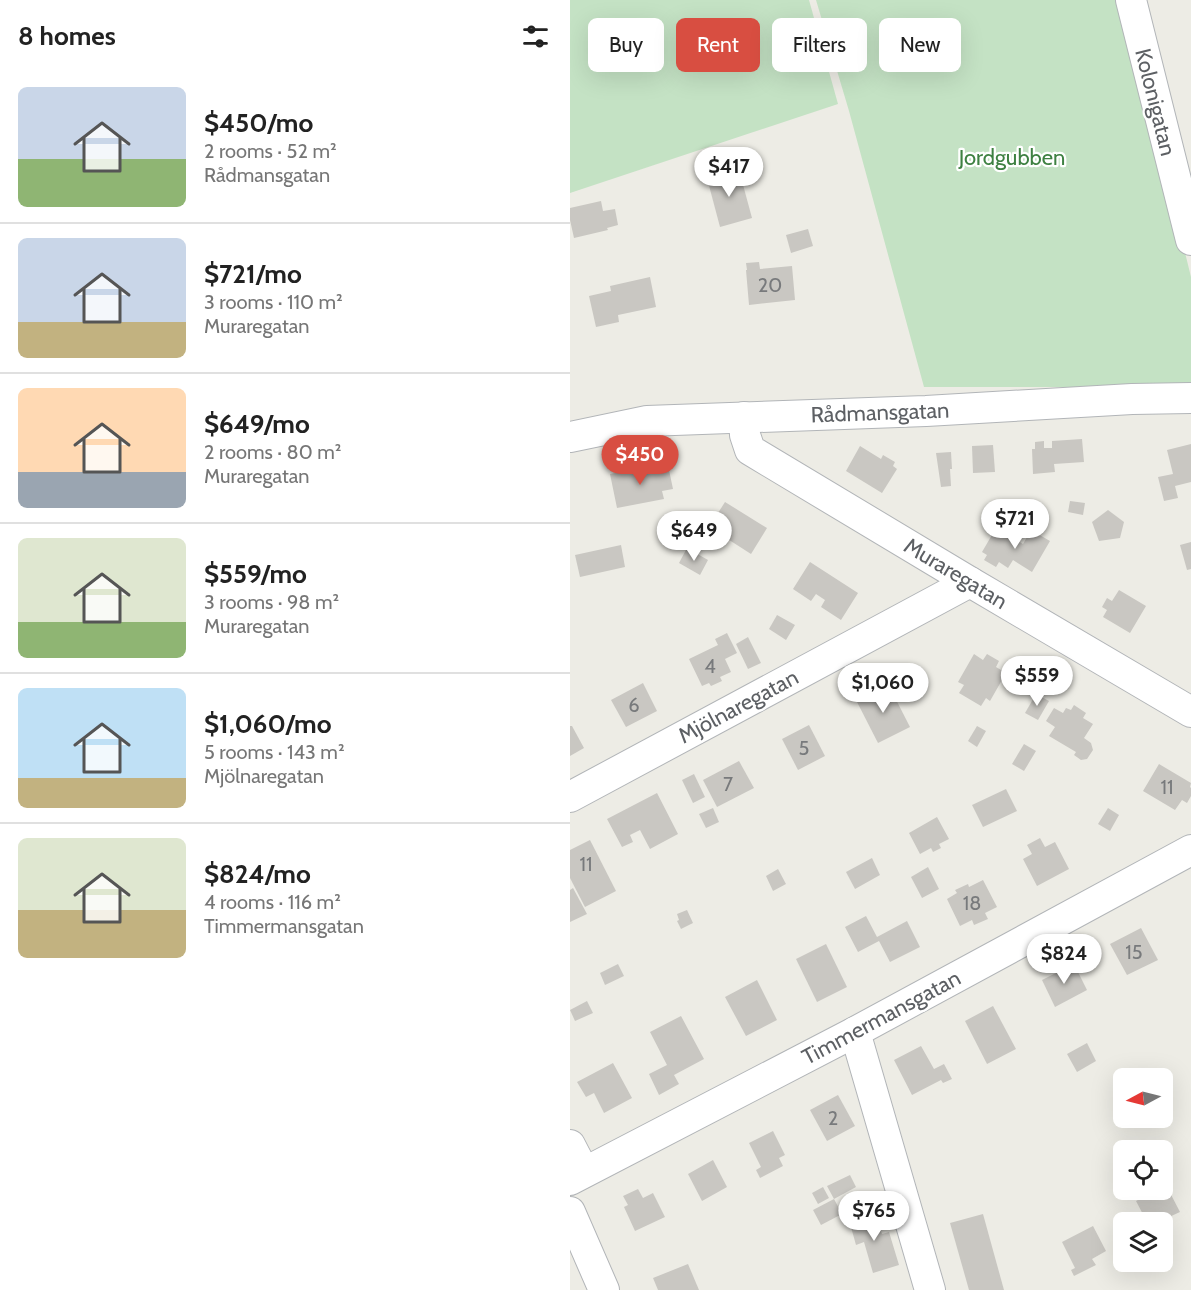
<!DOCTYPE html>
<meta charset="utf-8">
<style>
:root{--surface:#fff;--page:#f6f6f6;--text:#222;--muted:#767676;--line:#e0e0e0;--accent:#d84e41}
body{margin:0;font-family:Cabin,sans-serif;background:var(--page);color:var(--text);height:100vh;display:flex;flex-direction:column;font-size:22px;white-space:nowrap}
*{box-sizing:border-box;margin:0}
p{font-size:20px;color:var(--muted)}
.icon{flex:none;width:33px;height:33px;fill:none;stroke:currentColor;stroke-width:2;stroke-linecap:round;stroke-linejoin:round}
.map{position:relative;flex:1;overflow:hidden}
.drawer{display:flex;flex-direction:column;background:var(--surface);width:570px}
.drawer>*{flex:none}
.hud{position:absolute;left:18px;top:18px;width:513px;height:54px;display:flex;gap:12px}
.needle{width:39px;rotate:263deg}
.fabs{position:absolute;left:543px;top:1068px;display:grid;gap:12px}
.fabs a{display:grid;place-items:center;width:60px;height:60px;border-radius:9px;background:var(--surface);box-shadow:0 6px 24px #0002;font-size:30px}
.price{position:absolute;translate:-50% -51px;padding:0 14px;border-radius:21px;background:#fff;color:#222;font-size:20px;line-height:39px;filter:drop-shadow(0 2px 3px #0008)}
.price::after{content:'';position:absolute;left:50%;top:36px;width:18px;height:14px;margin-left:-9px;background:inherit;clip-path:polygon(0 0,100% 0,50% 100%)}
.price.selected{background:var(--accent);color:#fff}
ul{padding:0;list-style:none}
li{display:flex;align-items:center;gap:18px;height:150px;padding:0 18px}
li+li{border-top:2px solid var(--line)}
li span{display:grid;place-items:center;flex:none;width:168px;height:120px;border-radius:9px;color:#555}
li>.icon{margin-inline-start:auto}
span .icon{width:72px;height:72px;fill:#fffc;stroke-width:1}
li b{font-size:26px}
h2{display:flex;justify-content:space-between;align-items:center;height:72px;padding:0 18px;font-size:26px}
.tag{padding:0 21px;border-radius:9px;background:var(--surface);box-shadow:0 6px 24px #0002;font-size:21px;line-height:54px}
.tag.selected{background:var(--accent);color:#fff}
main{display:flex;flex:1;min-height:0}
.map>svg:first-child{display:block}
.green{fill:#c4e2c4}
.building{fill:#c9c7c2}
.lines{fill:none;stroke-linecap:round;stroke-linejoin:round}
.minor-casing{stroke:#b2b5b8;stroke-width:32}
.minor{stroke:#fff;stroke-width:30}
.labels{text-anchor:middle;stroke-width:4.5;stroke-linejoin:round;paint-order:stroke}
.number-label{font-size:20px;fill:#787a7c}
.street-label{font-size:22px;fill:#5d6064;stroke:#fff}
.park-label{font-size:22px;fill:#3e8142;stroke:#fff}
</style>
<main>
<section class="drawer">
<h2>8 homes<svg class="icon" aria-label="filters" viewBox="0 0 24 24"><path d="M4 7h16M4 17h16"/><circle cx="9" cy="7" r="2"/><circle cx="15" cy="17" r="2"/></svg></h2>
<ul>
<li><span style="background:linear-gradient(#c9d6e8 60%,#8fb573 0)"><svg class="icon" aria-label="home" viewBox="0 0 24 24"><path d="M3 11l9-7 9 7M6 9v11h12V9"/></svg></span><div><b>$450/mo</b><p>2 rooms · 52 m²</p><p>Rådmansgatan</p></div></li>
<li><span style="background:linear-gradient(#c9d6e8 70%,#c2b280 0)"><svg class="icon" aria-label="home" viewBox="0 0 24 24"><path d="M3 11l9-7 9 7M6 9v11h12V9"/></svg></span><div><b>$721/mo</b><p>3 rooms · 110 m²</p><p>Muraregatan</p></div></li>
<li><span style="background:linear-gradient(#ffd9b3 70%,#9aa5b1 0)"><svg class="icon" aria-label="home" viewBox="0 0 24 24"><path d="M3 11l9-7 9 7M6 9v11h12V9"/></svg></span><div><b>$649/mo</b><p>2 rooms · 80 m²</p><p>Muraregatan</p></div></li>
<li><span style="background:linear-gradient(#dfe7d0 70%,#8fb573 0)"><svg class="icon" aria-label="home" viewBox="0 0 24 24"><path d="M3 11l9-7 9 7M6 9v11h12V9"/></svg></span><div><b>$559/mo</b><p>3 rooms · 98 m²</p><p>Muraregatan</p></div></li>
<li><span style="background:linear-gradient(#bfe0f5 75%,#c2b280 0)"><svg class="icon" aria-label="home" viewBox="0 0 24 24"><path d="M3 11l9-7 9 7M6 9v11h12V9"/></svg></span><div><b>$1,060/mo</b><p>5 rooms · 143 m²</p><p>Mjölnaregatan</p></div></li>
<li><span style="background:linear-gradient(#dfe7d0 60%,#c2b280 0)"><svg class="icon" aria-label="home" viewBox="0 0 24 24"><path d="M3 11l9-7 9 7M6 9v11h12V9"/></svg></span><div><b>$824/mo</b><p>4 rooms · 116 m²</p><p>Timmermansgatan</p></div></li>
</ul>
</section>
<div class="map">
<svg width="621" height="1290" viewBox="0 0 621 1290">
<rect width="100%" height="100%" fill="#edece5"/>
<g class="green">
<path d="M0,0H239L268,104L0,193Z"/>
<path d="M246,0H553L621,277V384L535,387H354L279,111Z"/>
</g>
<g class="building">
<path d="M169,170L182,218L150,227L137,178Z"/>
<path d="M31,201L33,211L45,209L48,225L37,228L38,230L4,238L0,220V208Z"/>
<path d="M238,229L243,246L221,253L216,235Z"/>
<path d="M189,262L190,269L222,266L225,300L179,305L176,270H177L176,263Z"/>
<path d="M80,277L86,307L48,315L49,322L26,327L19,296L41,291L40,286Z"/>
<path d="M512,439L514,462L484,464L485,472L463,474L462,449H465V442L474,441V448H482V441Z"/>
<path d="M621,444V482L605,486L608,498L594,501L588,477L603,474L597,450Z"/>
<path d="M423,445L425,472L403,473L402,446Z"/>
<path d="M290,446L311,459L313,455L325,462L323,466L327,469L312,493L276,471Z"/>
<path d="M381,452L382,469H380L381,486L371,487L366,453Z"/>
<path d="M87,465L89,472L99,470L103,489L92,491L94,499L47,508L40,474Z"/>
<path d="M500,501L515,503L513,515L498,512Z"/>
<path d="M155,502L197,528L181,554L139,527Z"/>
<path d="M538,510L554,522L550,538L529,541L522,522Z"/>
<path d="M426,528L453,544L461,530L480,541L462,572L443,560L438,568L429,562L426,567L414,560L417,555L412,552Z"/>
<path d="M621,542V569L617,570L610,545Z"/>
<path d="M51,545L55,567L10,577L5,555Z"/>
<path d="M117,548L138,560L130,575L109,563Z"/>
<path d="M240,562L288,593L271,620L251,607L255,600L246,594L241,601L223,589Z"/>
<path d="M549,590L576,606L560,633L533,617L537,610L532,607L537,598L542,601Z"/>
<path d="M207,615L225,625L216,640L199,629Z"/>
<path d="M157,633L167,653L155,659L161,672L150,677L152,681L141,686L139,683L132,686L119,659L148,645L145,639Z"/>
<path d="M178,637L191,663L178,669L166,644Z"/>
<path d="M404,654L413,660L417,654L429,661L426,667L436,673L420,701L416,698L411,706L389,693L394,685L388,682Z"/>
<path d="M73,683L87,711L56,727L41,700Z"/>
<path d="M318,684L340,727L308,743L286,700Z"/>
<path d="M466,694L479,701L468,720L455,713Z"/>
<path d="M504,705L516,713L513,718L523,724L514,738L521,743L523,750L517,759L511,760L504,755L506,752L479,736L485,727L476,721L484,708L493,713L496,708L501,710Z"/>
<path d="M239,725L255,756L228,770L212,739Z"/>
<path d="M0,726H2L14,748L0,756Z"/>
<path d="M407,726L416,731L407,747L398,741Z"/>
<path d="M454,744L466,751L454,771L442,764Z"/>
<path d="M169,761L184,788L147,807L133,780Z"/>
<path d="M589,764L621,783L620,787L621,788V796L617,803L612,800L605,810L573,791Z"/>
<path d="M124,774L135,797L123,803L112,780Z"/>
<path d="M436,789L447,811L413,827L402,805Z"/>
<path d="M87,793L108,834L80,849L70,830L60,835L63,842L52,847L37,819Z"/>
<path d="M143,808L149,822L136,828L129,814Z"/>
<path d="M538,808L549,815L540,831L528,824Z"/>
<path d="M367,817L379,839L369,844L371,848L363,852L361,848L350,854L339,833Z"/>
<path d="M470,838L475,847L485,842L499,869L467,886L453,859L462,854L457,845Z"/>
<path d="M20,840L46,891L15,907L0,878V850Z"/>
<path d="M302,858L310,875L285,889L276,872Z"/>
<path d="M358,867L369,889L352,898L341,877Z"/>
<path d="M208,869L216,884L203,891L196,876Z"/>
<path d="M413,880L427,907L415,913L418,919L404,925L402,920L390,926L377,899L387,893L385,890L398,884L399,887Z"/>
<path d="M3,888L17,914L0,922V890Z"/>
<path d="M117,910L123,923L111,929L107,921L109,920L107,914Z"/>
<path d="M296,916L307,937L337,921L350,947L320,962L309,941L288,952L275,927Z"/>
<path d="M571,928L588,960L557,975L540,944Z"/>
<path d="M256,944L277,987L247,1002L226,959Z"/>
<path d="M48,964L54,976L35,985L30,973Z"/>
<path d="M504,964L517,990L485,1007L472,980Z"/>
<path d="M187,980L207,1020L176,1036L155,997Z"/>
<path d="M17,1001L23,1013L5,1021L0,1010Z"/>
<path d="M423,1006L446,1049L417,1064L395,1021Z"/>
<path d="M111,1016L134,1059L104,1075L109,1084L89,1095L79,1074L97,1065L80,1032Z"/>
<path d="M517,1043L526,1061L507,1072L497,1054Z"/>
<path d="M351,1046L364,1069L374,1064L382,1079L373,1083L371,1080L342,1095L324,1060Z"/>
<path d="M43,1063L62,1098L34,1113L24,1093L16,1097L7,1082Z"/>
<path d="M268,1095L285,1126L257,1141L240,1110Z"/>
<path d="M203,1131L215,1155L209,1158L213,1166L190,1178L186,1170L191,1167L179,1143Z"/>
<path d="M143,1160L157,1187L132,1201L118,1174Z"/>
<path d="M280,1175L286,1187L264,1199L257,1186Z"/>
<path d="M596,1185L610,1212L599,1217L602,1222L592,1227V1222H577L566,1201L587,1190H592V1187Z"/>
<path d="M253,1187L259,1198L248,1204L242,1193Z"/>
<path d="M68,1189L73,1198L83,1193L95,1217L65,1231L54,1207L58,1205L53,1196Z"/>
<path d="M264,1199L272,1214L251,1225L243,1210Z"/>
<path d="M305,1212L312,1234L319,1232L329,1265L303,1273L294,1242L286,1245L279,1220Z"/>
<path d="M413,1214L434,1290H399L380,1223Z"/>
<path d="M523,1226L536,1251L522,1259L526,1265L504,1276L501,1270L505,1268L492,1242Z"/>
<path d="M118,1264L129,1290H88L83,1278Z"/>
</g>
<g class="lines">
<defs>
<g id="minor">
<path d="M561,0L621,240"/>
<path d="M174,417L175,435L180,450L400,582L621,712"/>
<path d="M0,437L77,421L356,411L562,399L621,398"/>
<path d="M0,797L400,582"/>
<path d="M285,1032L360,1290"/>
<path d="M0,1145L14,1172"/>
<path d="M0,1180L285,1032L621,850"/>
<path d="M0,1212L34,1290"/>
</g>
</defs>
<use href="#minor" class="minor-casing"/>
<use href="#minor" class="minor"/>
</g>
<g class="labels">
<g class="number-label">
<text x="200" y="292">20</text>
<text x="140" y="673">4</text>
<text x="64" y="712">6</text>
<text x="234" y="755">5</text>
<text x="158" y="791">7</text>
<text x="597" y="794">11</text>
<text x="16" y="871">11</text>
<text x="402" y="910">18</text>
<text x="564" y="959">15</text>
<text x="263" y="1125">2</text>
</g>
<g class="street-label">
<text transform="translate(586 102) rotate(76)" y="8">Kolonigatan</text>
<text transform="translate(310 412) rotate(-2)" y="8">Rådmansgatan</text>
<text transform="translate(386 573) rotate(31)" y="8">Muraregatan</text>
<text transform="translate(168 706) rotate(-28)" y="8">Mjölnaregatan</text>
<text transform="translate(311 1017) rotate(-28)" y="8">Timmermansgatan</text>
</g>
<g class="park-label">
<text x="442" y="165">Jordgubben</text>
</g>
</g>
</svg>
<div class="fabs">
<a><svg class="needle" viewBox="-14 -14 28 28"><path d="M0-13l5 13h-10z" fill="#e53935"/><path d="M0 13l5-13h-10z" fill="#767676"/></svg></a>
<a><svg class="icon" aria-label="locate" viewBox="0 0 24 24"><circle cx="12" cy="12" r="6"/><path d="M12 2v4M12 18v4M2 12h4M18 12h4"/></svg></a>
<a><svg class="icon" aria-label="layers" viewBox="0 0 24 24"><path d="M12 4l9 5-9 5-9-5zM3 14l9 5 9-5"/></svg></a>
</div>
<b class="price" style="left:159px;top:198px">$417</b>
<b class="price selected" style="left:70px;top:486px">$450</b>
<b class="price" style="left:445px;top:550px">$721</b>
<b class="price" style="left:124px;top:562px">$649</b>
<b class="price" style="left:467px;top:707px">$559</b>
<b class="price" style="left:313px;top:714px">$1,060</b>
<b class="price" style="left:494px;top:985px">$824</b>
<b class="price" style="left:304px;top:1242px">$765</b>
<div class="hud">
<a class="tag">Buy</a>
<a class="tag selected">Rent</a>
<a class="tag">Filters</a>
<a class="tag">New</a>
</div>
</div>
</main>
